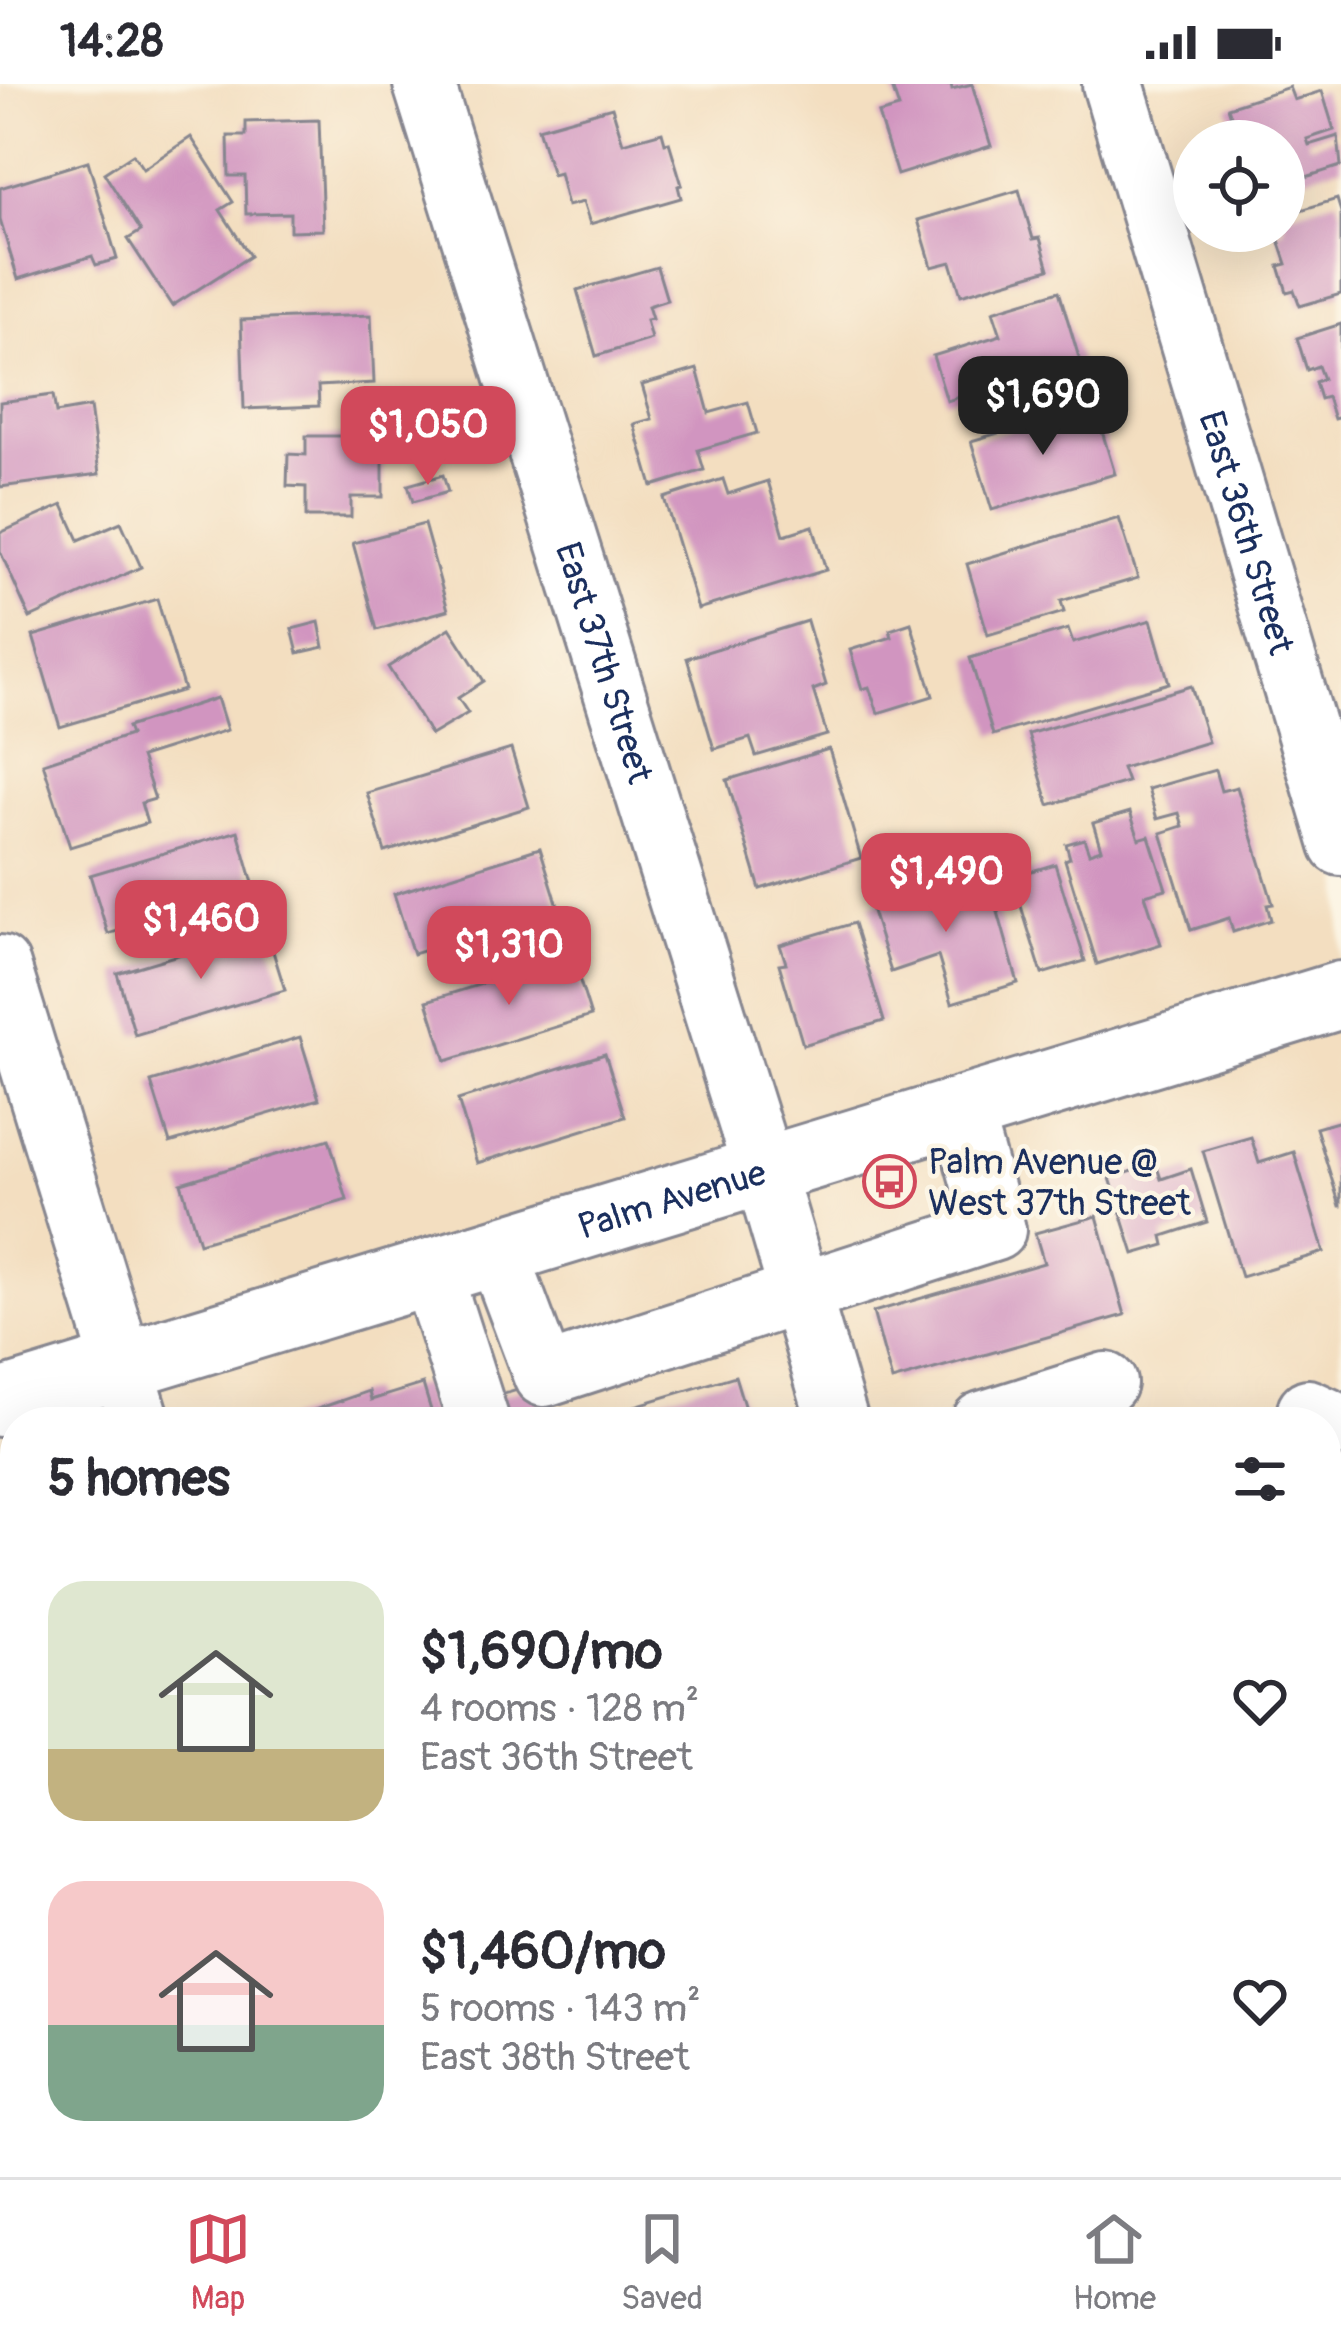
<!DOCTYPE html>
<meta charset="utf-8">
<style>
:root{--surface:#fff;--page:#f7f7f7;--text:#2b2b33;--muted:#7c7c81;--line:#e1e1e2;--accent:#d1495b}
body{margin:0;font-family:Pangolin,sans-serif;background:var(--page);color:var(--text);height:100vh;display:flex;flex-direction:column;font-size:45px;white-space:nowrap}
*{box-sizing:border-box;margin:0}
p{font-size:39px;color:var(--muted)}
.icon{flex:none;width:66px;height:66px;fill:none;stroke:currentColor;stroke-width:2;stroke-linecap:round;stroke-linejoin:round}
.map{position:relative;flex:1;overflow:hidden}
.details{position:absolute;left:0px;top:1323px;width:1341px;height:771px;display:flex;flex-direction:column;background:var(--surface);border-radius:48px 48px 0 0;box-shadow:0 12px 48px #0002}
.details>*{flex:none}
.tools{position:absolute;left:1173px;top:36px;display:grid;gap:24px}
.tools a{display:grid;place-items:center;width:132px;height:132px;border-radius:50%;background:var(--surface);box-shadow:0 12px 48px #0002;font-size:60px}
.price{position:absolute;translate:-50% -102px;padding:0 27px;border-radius:24px;background:var(--accent);color:#fff;font-size:39px;line-height:78px;filter:drop-shadow(0 3px 6px #0008)}
.price::after{content:'';position:absolute;left:50%;top:72px;width:36px;height:27px;margin-left:-18px;background:inherit;clip-path:polygon(0 0,100% 0,50% 100%)}
.price.selected{background:#222;color:#fff}
ul{padding:0;list-style:none}
li{display:flex;align-items:center;gap:36px;height:300px;padding:0 48px}
li span{display:grid;place-items:center;flex:none;width:336px;height:240px;border-radius:36px;color:#555}
li>.icon{margin-inline-start:auto}
span .icon{width:144px;height:144px;fill:#fffc;stroke-width:1}
li b{font-size:51px}
h2{display:flex;justify-content:space-between;align-items:center;height:144px;padding:0 48px;font-size:51px}
.status{display:flex;justify-content:space-between;align-items:center;height:84px;padding:0 60px;background:var(--surface);direction:ltr}
.status svg{height:33px;fill:currentColor}
.menu{display:flex;justify-content:space-around;align-items:center;height:168px;border-top:3px solid var(--line);background:var(--surface);font-size:33px;color:var(--muted)}
.menu a{display:grid;justify-items:center;gap:6px}
.menu .selected{color:var(--accent)}
.map>svg:first-child{display:block}
.building{fill:#d195c0}
.lines{fill:none;stroke-linecap:round;stroke-linejoin:round}
.minor-casing{stroke:#87868f;stroke-width:66}
.major-casing{stroke:#87868f;stroke-width:72}
.minor{stroke:#fff;stroke-width:60}
.major{stroke:#fff;stroke-width:66}
.labels{text-anchor:middle;stroke-width:9;stroke-linejoin:round;paint-order:stroke}
.street-label{font-size:36px;fill:#1b2f5e;stroke:#fcf5e5}
.poi-label{font-size:36px;fill:#1b2f5e;stroke:#fcf5e5;text-anchor:start}
</style>
<div class="status"><b>14:28</b><svg viewBox="0 0 49 12"><path d="M0 12V9h3v3zM5 12V6h3v6zM10 12V3h3v9zM15 12V0h3v12zM26 1h20v11H26zM47 4h2v5h-2z"/></svg></div>
<div class="map">
<svg width="1341" height="2093" viewBox="0 0 1341 2093">
<rect width="100%" height="100%" fill="#fcf5e5"/>
<filter id="ink" filterUnits="userSpaceOnUse"><feTurbulence type="fractalNoise" baseFrequency=".00833" numOctaves="2"/><feDisplacementMap in="SourceGraphic" scale="24" xChannelSelector="R" yChannelSelector="G"/><feConvolveMatrix kernelMatrix="1 2 1 2 8 2 1 2 1" color-interpolation-filters="sRGB"/></filter>
<filter id="wash" filterUnits="userSpaceOnUse"><feTurbulence type="fractalNoise" baseFrequency=".004" numOctaves="4" result="noise"/><feDisplacementMap in="SourceGraphic" scale="48" xChannelSelector="R" yChannelSelector="G"/><feGaussianBlur stdDeviation="2.7" result="paint"/><feColorMatrix in="noise" values="0 0 0 0 0 0 0 0 0 0 0 0 0 0 0 0 0 1.4 0 .05"/><feComposite in="paint" operator="in"/></filter>
<g filter="url(#wash)">
<rect width="100%" height="100%" fill="#f3dec0"/>
<g id="blocks">
<g class="building">
<path d="M891,0H951L952,5L972,0L991,62L897,91L878,30L899,24Z"/>
<path d="M1289,3L1294,16L1322,7L1334,46L1307,55L1309,61L1338,52L1341,82L1284,100V57H1251L1248,48L1237,51L1228,23Z"/>
<path d="M612,23L623,59L662,48L665,59L669,58L682,101L678,102L681,114L590,140L583,118L567,122L559,89L552,91L538,44Z"/>
<path d="M319,36L323,146L290,147V129L246,130L245,92H229L228,52H246V38Z"/>
<path d="M191,53L233,118L220,126L250,172L172,222L128,155L141,147L104,89L133,70L143,85Z"/>
<path d="M88,77L117,175L96,181L92,172L18,195L0,136V104Z"/>
<path d="M1019,106L1033,155L1040,154L1049,185L961,211L951,178L932,183L918,136Z"/>
<path d="M1337,115L1341,128V210L1300,222L1294,206L1287,208L1279,182L1287,180L1276,147H1284V131Z"/>
<path d="M657,183L667,216L648,222L652,235L646,236L651,255L596,272L577,206Z"/>
<path d="M1059,207L1080,277L947,317L933,272L1001,251L993,227Z"/>
<path d="M371,231L374,299L318,302L319,322L244,325L241,236Z"/>
<path d="M1341,240V333L1334,335L1327,313L1320,315L1315,298L1323,295L1318,282L1307,286L1297,254Z"/>
<path d="M697,285L709,329L748,318L757,349L698,366L704,386L652,402L634,340L652,335L642,301Z"/>
<path d="M53,311L56,329L90,323L99,390L0,403V318Z"/>
<path d="M1094,321L1115,390L992,426L971,357Z"/>
<path d="M306,352H383V413H351V433H306V403L287,402L288,370L306,371Z"/>
<path d="M443,391L448,408L413,418L408,401Z"/>
<path d="M723,395L728,410L768,397L784,451L813,442L826,486L698,525L664,414Z"/>
<path d="M63,421L79,456L121,438L141,483L30,534L0,467V449Z"/>
<path d="M1119,434L1138,494L1061,517L1064,528L988,551L967,480Z"/>
<path d="M424,440L448,526L377,546L353,459Z"/>
<path d="M157,515L184,606L60,643L33,552Z"/>
<path d="M1151,536L1169,599L993,651L970,574L1068,545L1073,559Z"/>
<path d="M807,537L826,601L813,606L827,651L756,672L750,654L714,665L687,574Z"/>
<path d="M319,538L324,563L298,569L292,545Z"/>
<path d="M911,539L933,612L878,629L869,603L862,605L850,566L892,553L890,546Z"/>
<path d="M450,544L484,597L458,614L468,629L431,651L388,583Z"/>
<path d="M1191,602L1208,658L1122,684L1127,698L1049,721L1028,650Z"/>
<path d="M217,614L227,646L141,673L155,715L141,719L147,739L70,763L43,679L130,651L127,643Z"/>
<path d="M511,665L529,723L385,768L367,709Z"/>
<path d="M829,665L861,774L760,805L727,696Z"/>
<path d="M1215,686L1221,707L1237,703L1273,820L1267,821L1271,836L1233,848L1229,834L1191,846L1161,749L1183,742L1179,729L1157,735L1148,705Z"/>
<path d="M1130,728L1139,755L1149,752L1166,805L1145,811L1161,860L1097,880L1065,776L1070,774L1066,760L1084,755L1089,769L1101,765L1093,739Z"/>
<path d="M238,747L255,806L108,850L90,791Z"/>
<path d="M540,764L559,825L413,870L394,810Z"/>
<path d="M1055,780L1085,877L1042,890L1012,793Z"/>
<path d="M927,787L932,801L949,795L955,814L991,803L1018,899L952,919L938,872L891,888L870,821L894,813L890,799Z"/>
<path d="M854,839L884,937L803,961L779,880L786,879L780,861Z"/>
<path d="M266,845L285,906L135,951L117,889Z"/>
<path d="M572,872L591,932L446,977L427,917Z"/>
<path d="M300,953L319,1015L170,1059L151,998Z"/>
<path d="M605,970L625,1033L477,1079L458,1016Z"/>
<path d="M1341,1037V1122H1340L1316,1044Z"/>
<path d="M1251,1053L1259,1079L1294,1068L1324,1168L1241,1193L1203,1067Z"/>
<path d="M329,1055L347,1116L199,1159L181,1099Z"/>
<path d="M1156,1080L1161,1095L1191,1085L1207,1138L1163,1152L1165,1161L1134,1170L1110,1094Z"/>
<path d="M1097,1132L1125,1231L892,1297L873,1228L1044,1179L1035,1149Z"/>
<path d="M735,1292L749,1338H584V1337Z"/>
<path d="M423,1300L433,1333L438,1332L440,1338H280L369,1307L371,1316Z"/>
<path d="M534,1301L545,1338H501L494,1313Z"/>
<path d="M15,1432V1511L0,1515V1437Z"/>
<path d="M1327,1433L1341,1479V1533L1326,1538Z"/>
<path d="M15,1528V1546L5,1549L0,1532Z"/>
<path d="M15,1563V1644L0,1648V1568Z"/>
<path d="M1341,1596V1726L1332,1728L1326,1706V1601Z"/>
<path d="M15,1700V1787L7,1790L0,1767V1704Z"/>
<path d="M15,1824V1903L0,1908V1828Z"/>
<path d="M1332,1886L1341,1917L1326,1921V1888Z"/>
<path d="M75,2079H201L204,2093H56L54,2085Z"/>
<path d="M498,2079H625L627,2084L598,2093H547L545,2087L526,2093H502Z"/>
<path d="M816,2079H922V2080L880,2093H820Z"/>
</g>
</g>
</g>
<g filter="url(#ink)">
<use href="#blocks" fill-opacity="0" stroke="#87868f" stroke-width="3"/>
<g class="lines">
<defs>
<g id="minor">
<path id="s1" d="M424,0L764,1087L838,1338"/>
<path id="s2" d="M1113,0L1341,761"/>
<path d="M0,882L140,1338"/>
<path d="M497,1167L544,1292L995,1146L961,1026"/>
<path d="M431,1188L479,1338"/>
<path d="M1308,1326L1341,1341"/>
<path d="M982,1338L1106,1299"/>
<path d="M0,1675L15,1670"/>
<path d="M377,2079L382,2093"/>
<path d="M1059,2079L1063,2093"/>
</g>
<g id="major">
<path id="s3" d="M0,1319L1341,911"/>
</g>
</defs>
<use href="#minor" class="minor-casing"/>
<use href="#major" class="major-casing"/>
<use href="#minor" class="minor"/>
<use href="#major" class="major"/>
</g>
</g>
<defs>
<symbol id="bus-ring" viewBox="-11 -11 22 22"><circle r="9.5" fill="#fcf5e5" stroke="#d1495b" stroke-width="1.5"/><path d="M-5-6H5V4H4V6H2V4H-2V6H-4V4H-5ZM-3.5-4V0h7V-4ZM-3.5 1.2v1.5H-2V1.2ZM2 1.2v1.5H3.5V1.2Z" fill="#d1495b"/></symbol>
</defs>
<g fill-rule="evenodd">
<use href="#bus-ring" x="860" y="1068" width="59" height="59"/>
</g>
<g class="labels">
<g class="street-label">
<text dy="13" stroke="none"><textPath href="#s2" startOffset="468">East 36th Street</textPath></text>
<text dy="13" stroke="none"><textPath href="#s1" startOffset="606">East 37th Street</textPath></text>
<text dy="13" stroke="none"><textPath href="#s3" startOffset="702">Palm Avenue</textPath></text>
</g>
<g class="poi-label">
<text x="928" y="1090">Palm Avenue @<tspan x="928" dy="41">West 37th Street</tspan></text>
</g>
</g>
</svg>
<div class="tools">
<a><svg class="icon" aria-label="locate" viewBox="0 0 24 24"><circle cx="12" cy="12" r="6"/><path d="M12 2v4M12 18v4M2 12h4M18 12h4"/></svg></a>
</div>
<b class="price selected" style="left:1043px;top:374px">$1,690</b>
<b class="price" style="left:428px;top:404px">$1,050</b>
<b class="price" style="left:946px;top:851px">$1,490</b>
<b class="price" style="left:201px;top:898px">$1,460</b>
<b class="price" style="left:509px;top:924px">$1,310</b>
<section class="details">
<h2>5 homes<svg class="icon" aria-label="filters" viewBox="0 0 24 24"><path d="M4 7h16M4 17h16"/><circle cx="9" cy="7" r="2"/><circle cx="15" cy="17" r="2"/></svg></h2>
<ul>
<li><span style="background:linear-gradient(#dfe7d0 70%,#c2b280 0)"><svg class="icon" aria-label="home" viewBox="0 0 24 24"><path d="M3 11l9-7 9 7M6 9v11h12V9"/></svg></span><div><b>$1,690/mo</b><p>4 rooms · 128 m²</p><p>East 36th Street</p></div><svg class="icon" aria-label="heart" viewBox="0 0 24 24"><path d="M12 20l-8-8c-3-5 5-10 8-4 3-6 11-1 8 4z"/></svg></li>
<li><span style="background:linear-gradient(#f6c9c9 60%,#7fa58c 0)"><svg class="icon" aria-label="home" viewBox="0 0 24 24"><path d="M3 11l9-7 9 7M6 9v11h12V9"/></svg></span><div><b>$1,460/mo</b><p>5 rooms · 143 m²</p><p>East 38th Street</p></div><svg class="icon" aria-label="heart" viewBox="0 0 24 24"><path d="M12 20l-8-8c-3-5 5-10 8-4 3-6 11-1 8 4z"/></svg></li>
</ul>
</section>
</div>
<nav class="menu">
<a class="selected"><svg class="icon" aria-label="map" viewBox="0 0 24 24"><path d="M3 6l6-2 6 2 6-2v14l-6 2-6-2-6 2zM9 4v14M15 6v14"/></svg>Map</a>
<a><svg class="icon" aria-label="saved" viewBox="0 0 24 24"><path d="M7 4h10v16l-5-4-5 4z"/></svg>Saved</a>
<a><svg class="icon" aria-label="home" viewBox="0 0 24 24"><path d="M3 11l9-7 9 7M6 9v11h12V9"/></svg>Home</a>
</nav>
